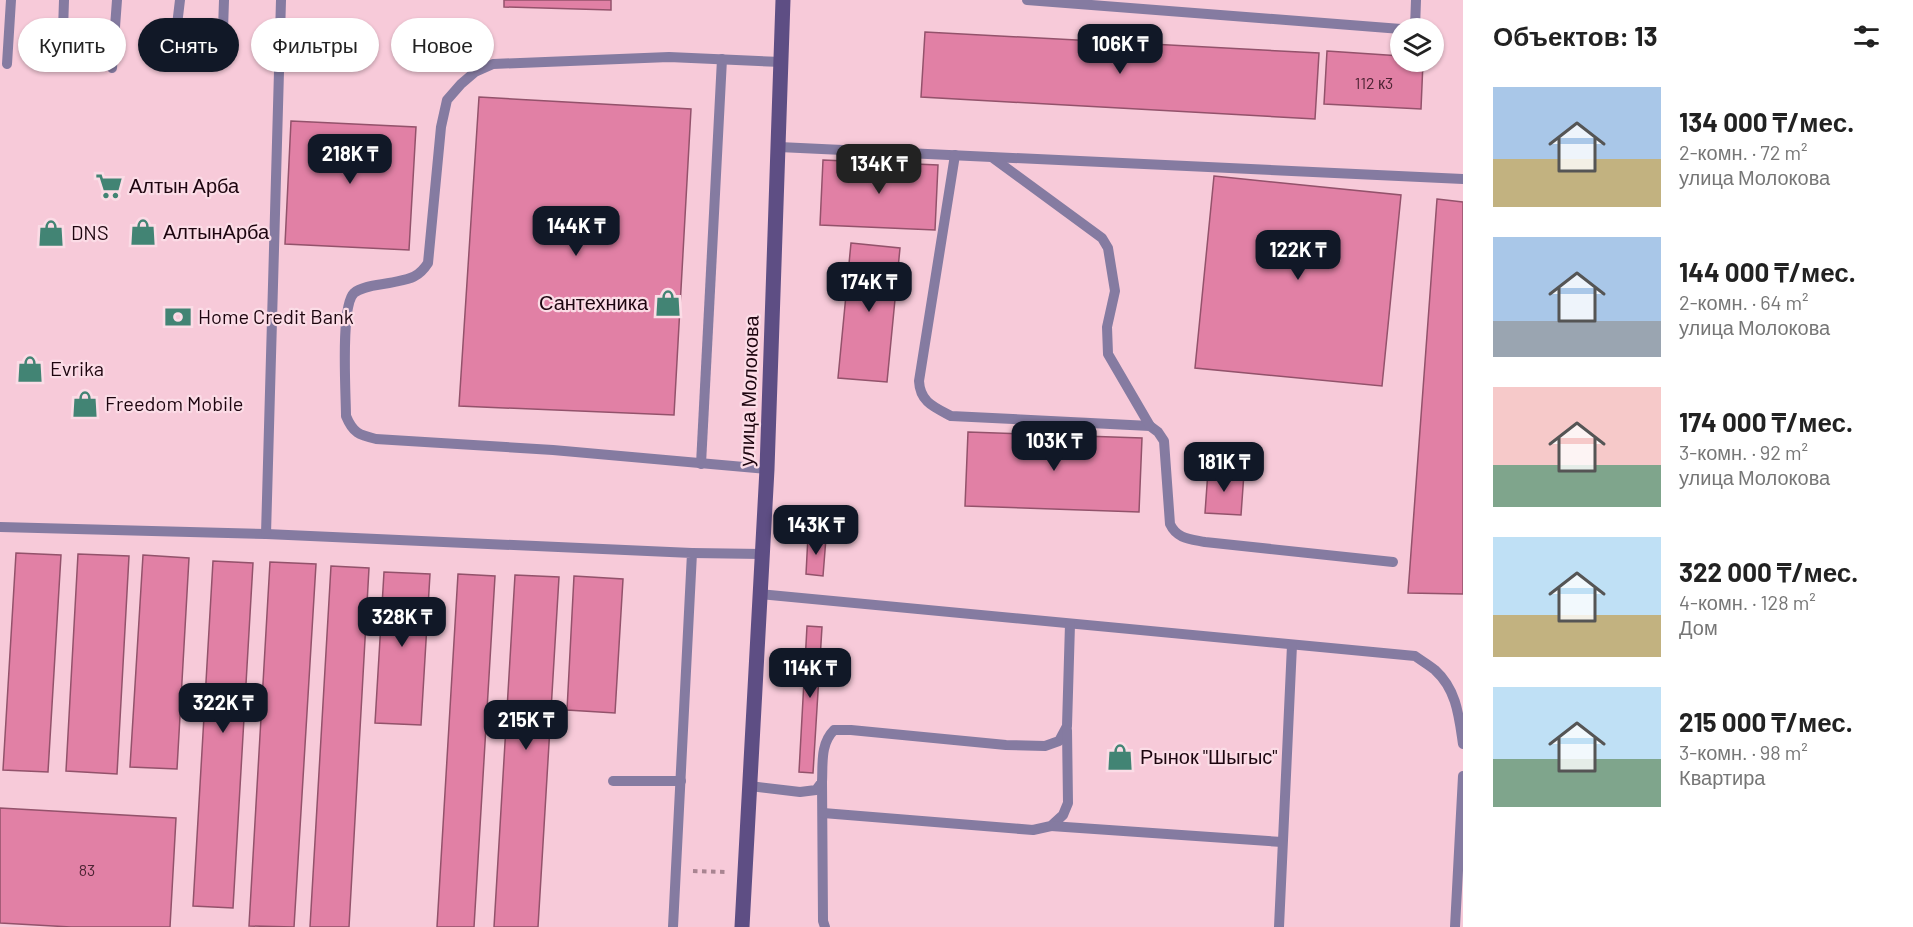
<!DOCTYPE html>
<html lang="ru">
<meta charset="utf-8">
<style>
:root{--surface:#fff;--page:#f2f2f2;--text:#222;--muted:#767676;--accent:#111827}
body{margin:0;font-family:Barlow,sans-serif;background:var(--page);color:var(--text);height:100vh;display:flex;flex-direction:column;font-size:22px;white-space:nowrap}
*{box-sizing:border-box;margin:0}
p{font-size:20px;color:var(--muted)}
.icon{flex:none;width:33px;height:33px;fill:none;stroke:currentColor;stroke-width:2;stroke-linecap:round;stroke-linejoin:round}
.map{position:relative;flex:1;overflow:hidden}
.side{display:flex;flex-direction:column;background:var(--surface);width:450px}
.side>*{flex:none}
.top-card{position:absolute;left:18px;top:18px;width:570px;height:54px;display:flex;gap:12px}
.tools{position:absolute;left:1390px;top:18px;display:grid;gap:12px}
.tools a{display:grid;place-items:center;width:54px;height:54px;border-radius:50%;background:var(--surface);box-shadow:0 2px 4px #0004;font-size:30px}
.price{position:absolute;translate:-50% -51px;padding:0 14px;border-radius:12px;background:var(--accent);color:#fff;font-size:20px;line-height:39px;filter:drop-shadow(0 2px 3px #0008)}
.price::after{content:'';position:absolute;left:50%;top:36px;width:18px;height:14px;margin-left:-9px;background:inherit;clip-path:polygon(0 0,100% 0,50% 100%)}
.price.on{background:#222;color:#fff}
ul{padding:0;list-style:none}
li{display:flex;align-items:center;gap:18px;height:150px;padding:0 30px}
li span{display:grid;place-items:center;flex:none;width:168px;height:120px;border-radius:0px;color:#555}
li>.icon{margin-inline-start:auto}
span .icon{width:72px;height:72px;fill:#fffc;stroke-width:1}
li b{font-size:26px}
h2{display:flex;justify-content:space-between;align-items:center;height:72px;padding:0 30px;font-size:26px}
.pill{padding:0 21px;border-radius:27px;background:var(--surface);box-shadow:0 2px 4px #0004;font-size:21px;line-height:54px}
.pill.on{background:var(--accent);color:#fff}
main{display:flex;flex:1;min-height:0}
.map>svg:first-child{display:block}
.building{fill:#e180a5;stroke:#93526b;stroke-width:1.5}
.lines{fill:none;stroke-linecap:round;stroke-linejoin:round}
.path{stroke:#a98491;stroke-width:4;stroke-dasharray:4.5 4.5;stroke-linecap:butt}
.lane{stroke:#857ba1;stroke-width:10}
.secondary{stroke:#5e4e84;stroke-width:15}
.labels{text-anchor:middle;stroke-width:4.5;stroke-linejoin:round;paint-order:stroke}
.number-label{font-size:16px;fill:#4e2434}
.poi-label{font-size:20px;fill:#1d050f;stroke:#fbdce6;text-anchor:start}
.street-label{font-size:20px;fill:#1d050f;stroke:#fbdce6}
</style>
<main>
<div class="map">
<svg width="1463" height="927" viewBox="0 0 1463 927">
<rect width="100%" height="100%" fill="#f7cad9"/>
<g class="building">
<path d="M504,0H611V10L504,7Z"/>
<path d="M925,32L1319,53L1315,119L921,97Z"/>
<path d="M1327,51L1401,56V62H1423L1421,109L1324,104Z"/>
<path d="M479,97L691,109L674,415L459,406Z"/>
<path d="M291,121L416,127L409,250L285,244Z"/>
<path d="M823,160L938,165L935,230L820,225Z"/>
<path d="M1214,176L1401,195L1382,386L1195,368Z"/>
<path d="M1437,199L1463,202V594L1408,593Z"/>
<path d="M851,243L900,248L887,382L838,378Z"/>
<path d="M968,432L1142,438L1139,512L965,506Z"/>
<path d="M1208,471L1244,473L1241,515L1205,513Z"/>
<path d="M808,536L826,538L823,576L806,574Z"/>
<path d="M16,553L61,555L48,772L3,770Z"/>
<path d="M78,554L129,556L117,774L66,771Z"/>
<path d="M143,555L189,558L177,769L130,767Z"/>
<path d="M213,561L253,563L233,908L193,906Z"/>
<path d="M270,562L316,564L294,927L249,926Z"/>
<path d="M331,566L369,568L349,927H310Z"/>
<path d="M384,572L430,574L421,725L375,723Z"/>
<path d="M458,574L495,576L474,927H437Z"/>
<path d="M515,575L559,577L538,927H494Z"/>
<path d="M574,576L623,579L615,713L567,710Z"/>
<path d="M807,626L822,627L813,773L799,772Z"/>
<path d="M0,808L176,818L170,927H71L0,923Z"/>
</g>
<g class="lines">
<path class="path" d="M693,871L727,872"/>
<g class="lane">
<path d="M1027,0L1401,29"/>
<path d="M1415,28L1416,0"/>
<path d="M222,60L224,0"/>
<path d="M62,61L64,0"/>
<path d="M7,64L11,0"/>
<path d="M172,67L180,0"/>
<path d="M112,68L117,0"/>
<path d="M779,147L1463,179"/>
<path d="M955,155L919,381C920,402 934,407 951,416L1150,426L1158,432L1164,441L1170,524C1177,539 1190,539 1205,542L1393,562"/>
<path d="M993,158L1102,238L1108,248L1115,291L1107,327L1108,354L1150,426"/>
<path d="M701,464L722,59"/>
<path d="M767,469L553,450L376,439C359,435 353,433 346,416C346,395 340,306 354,293C362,286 379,285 389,283C407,279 417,280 428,263L441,127L447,100L461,84L475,72L493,64L669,57L781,62"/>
<path d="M0,527L266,534L692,553L673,927"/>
<path d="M266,534L281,0"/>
<path d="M692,553L762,554"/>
<path d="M760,594L1415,656C1422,661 1429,665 1435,670C1457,690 1459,717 1463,744"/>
<path d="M613,781H681"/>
<path d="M822,782L823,921L825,927"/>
<path d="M750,786L800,792L816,790L822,782C823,764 820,744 834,730H851L1006,745L1045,746L1059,741L1067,726L1070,624"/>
<path d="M823,813L1033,830L1051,826L1063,815L1068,803L1067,730"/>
<path d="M1051,826L1282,842"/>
<path d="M1279,927L1292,645"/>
<path d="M1455,927L1463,776"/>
</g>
<path class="secondary" d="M742,927L767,469L783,0"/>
</g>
<defs>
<symbol id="supermarket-bare" viewBox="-9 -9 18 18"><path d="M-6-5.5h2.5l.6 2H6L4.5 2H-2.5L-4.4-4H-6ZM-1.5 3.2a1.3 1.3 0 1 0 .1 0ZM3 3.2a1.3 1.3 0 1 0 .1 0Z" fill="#428474" stroke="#fbdce6" stroke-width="2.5" paint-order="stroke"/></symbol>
<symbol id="shop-bare" viewBox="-9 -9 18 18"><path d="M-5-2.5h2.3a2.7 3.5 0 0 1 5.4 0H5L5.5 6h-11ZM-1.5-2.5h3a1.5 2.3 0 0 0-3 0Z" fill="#428474" stroke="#fbdce6" stroke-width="2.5" paint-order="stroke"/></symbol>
<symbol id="bank-bare" viewBox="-9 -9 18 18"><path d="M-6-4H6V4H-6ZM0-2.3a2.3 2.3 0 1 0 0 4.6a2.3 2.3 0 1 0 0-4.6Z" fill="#428474" stroke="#fbdce6" stroke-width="2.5" paint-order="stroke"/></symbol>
</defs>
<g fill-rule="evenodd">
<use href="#supermarket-bare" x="90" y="167" width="38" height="38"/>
<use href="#shop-bare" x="124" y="213" width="38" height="38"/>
<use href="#shop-bare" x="32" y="214" width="38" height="38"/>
<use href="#shop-bare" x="649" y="284" width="38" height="38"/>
<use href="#bank-bare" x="159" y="298" width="38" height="38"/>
<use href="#shop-bare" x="11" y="350" width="38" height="38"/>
<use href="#shop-bare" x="66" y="385" width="38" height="38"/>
<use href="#shop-bare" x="1101" y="738" width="38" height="38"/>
</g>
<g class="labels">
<g class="number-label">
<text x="1374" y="89">112 к3</text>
<text x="87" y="876">83</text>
</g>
<g class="poi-label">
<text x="129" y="193">Алтын Арба</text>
<text x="163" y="239">АлтынАрба</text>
<text x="71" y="240">DNS</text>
<text x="648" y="310" text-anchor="end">Сантехника</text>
<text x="198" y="324">Home Credit Bank</text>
<text x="50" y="376">Evrika</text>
<text x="105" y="411">Freedom Mobile</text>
<text x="1140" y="764">Рынок "Шыгыс"</text>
</g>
<g class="street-label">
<text transform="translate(749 391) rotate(-88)" y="7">улица Молокова</text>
</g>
</g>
</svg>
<div class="tools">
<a><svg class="icon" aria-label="layers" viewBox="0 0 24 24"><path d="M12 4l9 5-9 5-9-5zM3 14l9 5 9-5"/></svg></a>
</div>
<b class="price" style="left:1120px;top:75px">106K ₸</b>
<b class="price" style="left:350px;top:185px">218K ₸</b>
<b class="price on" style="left:879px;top:195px">134K ₸</b>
<b class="price" style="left:576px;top:257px">144K ₸</b>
<b class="price" style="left:1298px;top:281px">122K ₸</b>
<b class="price" style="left:869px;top:313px">174K ₸</b>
<b class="price" style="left:1054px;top:472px">103K ₸</b>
<b class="price" style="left:1224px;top:493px">181K ₸</b>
<b class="price" style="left:816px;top:556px">143K ₸</b>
<b class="price" style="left:402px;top:648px">328K ₸</b>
<b class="price" style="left:810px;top:699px">114K ₸</b>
<b class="price" style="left:223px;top:734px">322K ₸</b>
<b class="price" style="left:526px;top:751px">215K ₸</b>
<div class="top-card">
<a class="pill">Купить</a>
<a class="pill on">Снять</a>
<a class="pill">Фильтры</a>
<a class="pill">Новое</a>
</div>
</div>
<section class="side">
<h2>Объектов: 13<svg class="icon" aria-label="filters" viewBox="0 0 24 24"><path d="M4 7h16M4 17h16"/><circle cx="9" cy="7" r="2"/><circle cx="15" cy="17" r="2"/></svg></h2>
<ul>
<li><span style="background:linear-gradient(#a9c7e8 60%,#c2b280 0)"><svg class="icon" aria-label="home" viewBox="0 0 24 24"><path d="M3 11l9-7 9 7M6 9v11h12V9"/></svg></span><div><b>134 000 ₸/мес.</b><p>2-комн. · 72 m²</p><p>улица Молокова</p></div></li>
<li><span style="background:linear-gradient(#a9c7e8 70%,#9aa5b1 0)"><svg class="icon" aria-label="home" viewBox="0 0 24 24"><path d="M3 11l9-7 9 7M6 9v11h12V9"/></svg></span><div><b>144 000 ₸/мес.</b><p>2-комн. · 64 m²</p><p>улица Молокова</p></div></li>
<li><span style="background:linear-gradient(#f6c9c9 65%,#7fa58c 0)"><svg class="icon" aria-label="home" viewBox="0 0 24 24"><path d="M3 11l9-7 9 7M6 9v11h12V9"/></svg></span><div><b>174 000 ₸/мес.</b><p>3-комн. · 92 m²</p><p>улица Молокова</p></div></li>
<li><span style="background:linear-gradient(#bfe0f5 65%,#c2b280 0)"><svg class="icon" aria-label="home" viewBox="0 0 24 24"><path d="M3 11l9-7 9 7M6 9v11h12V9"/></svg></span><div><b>322 000 ₸/мес.</b><p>4-комн. · 128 m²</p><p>Дом</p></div></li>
<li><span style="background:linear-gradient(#bfe0f5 60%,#7fa58c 0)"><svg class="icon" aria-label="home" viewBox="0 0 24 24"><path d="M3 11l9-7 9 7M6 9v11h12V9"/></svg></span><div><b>215 000 ₸/мес.</b><p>3-комн. · 98 m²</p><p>Квартира</p></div></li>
</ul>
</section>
</main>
